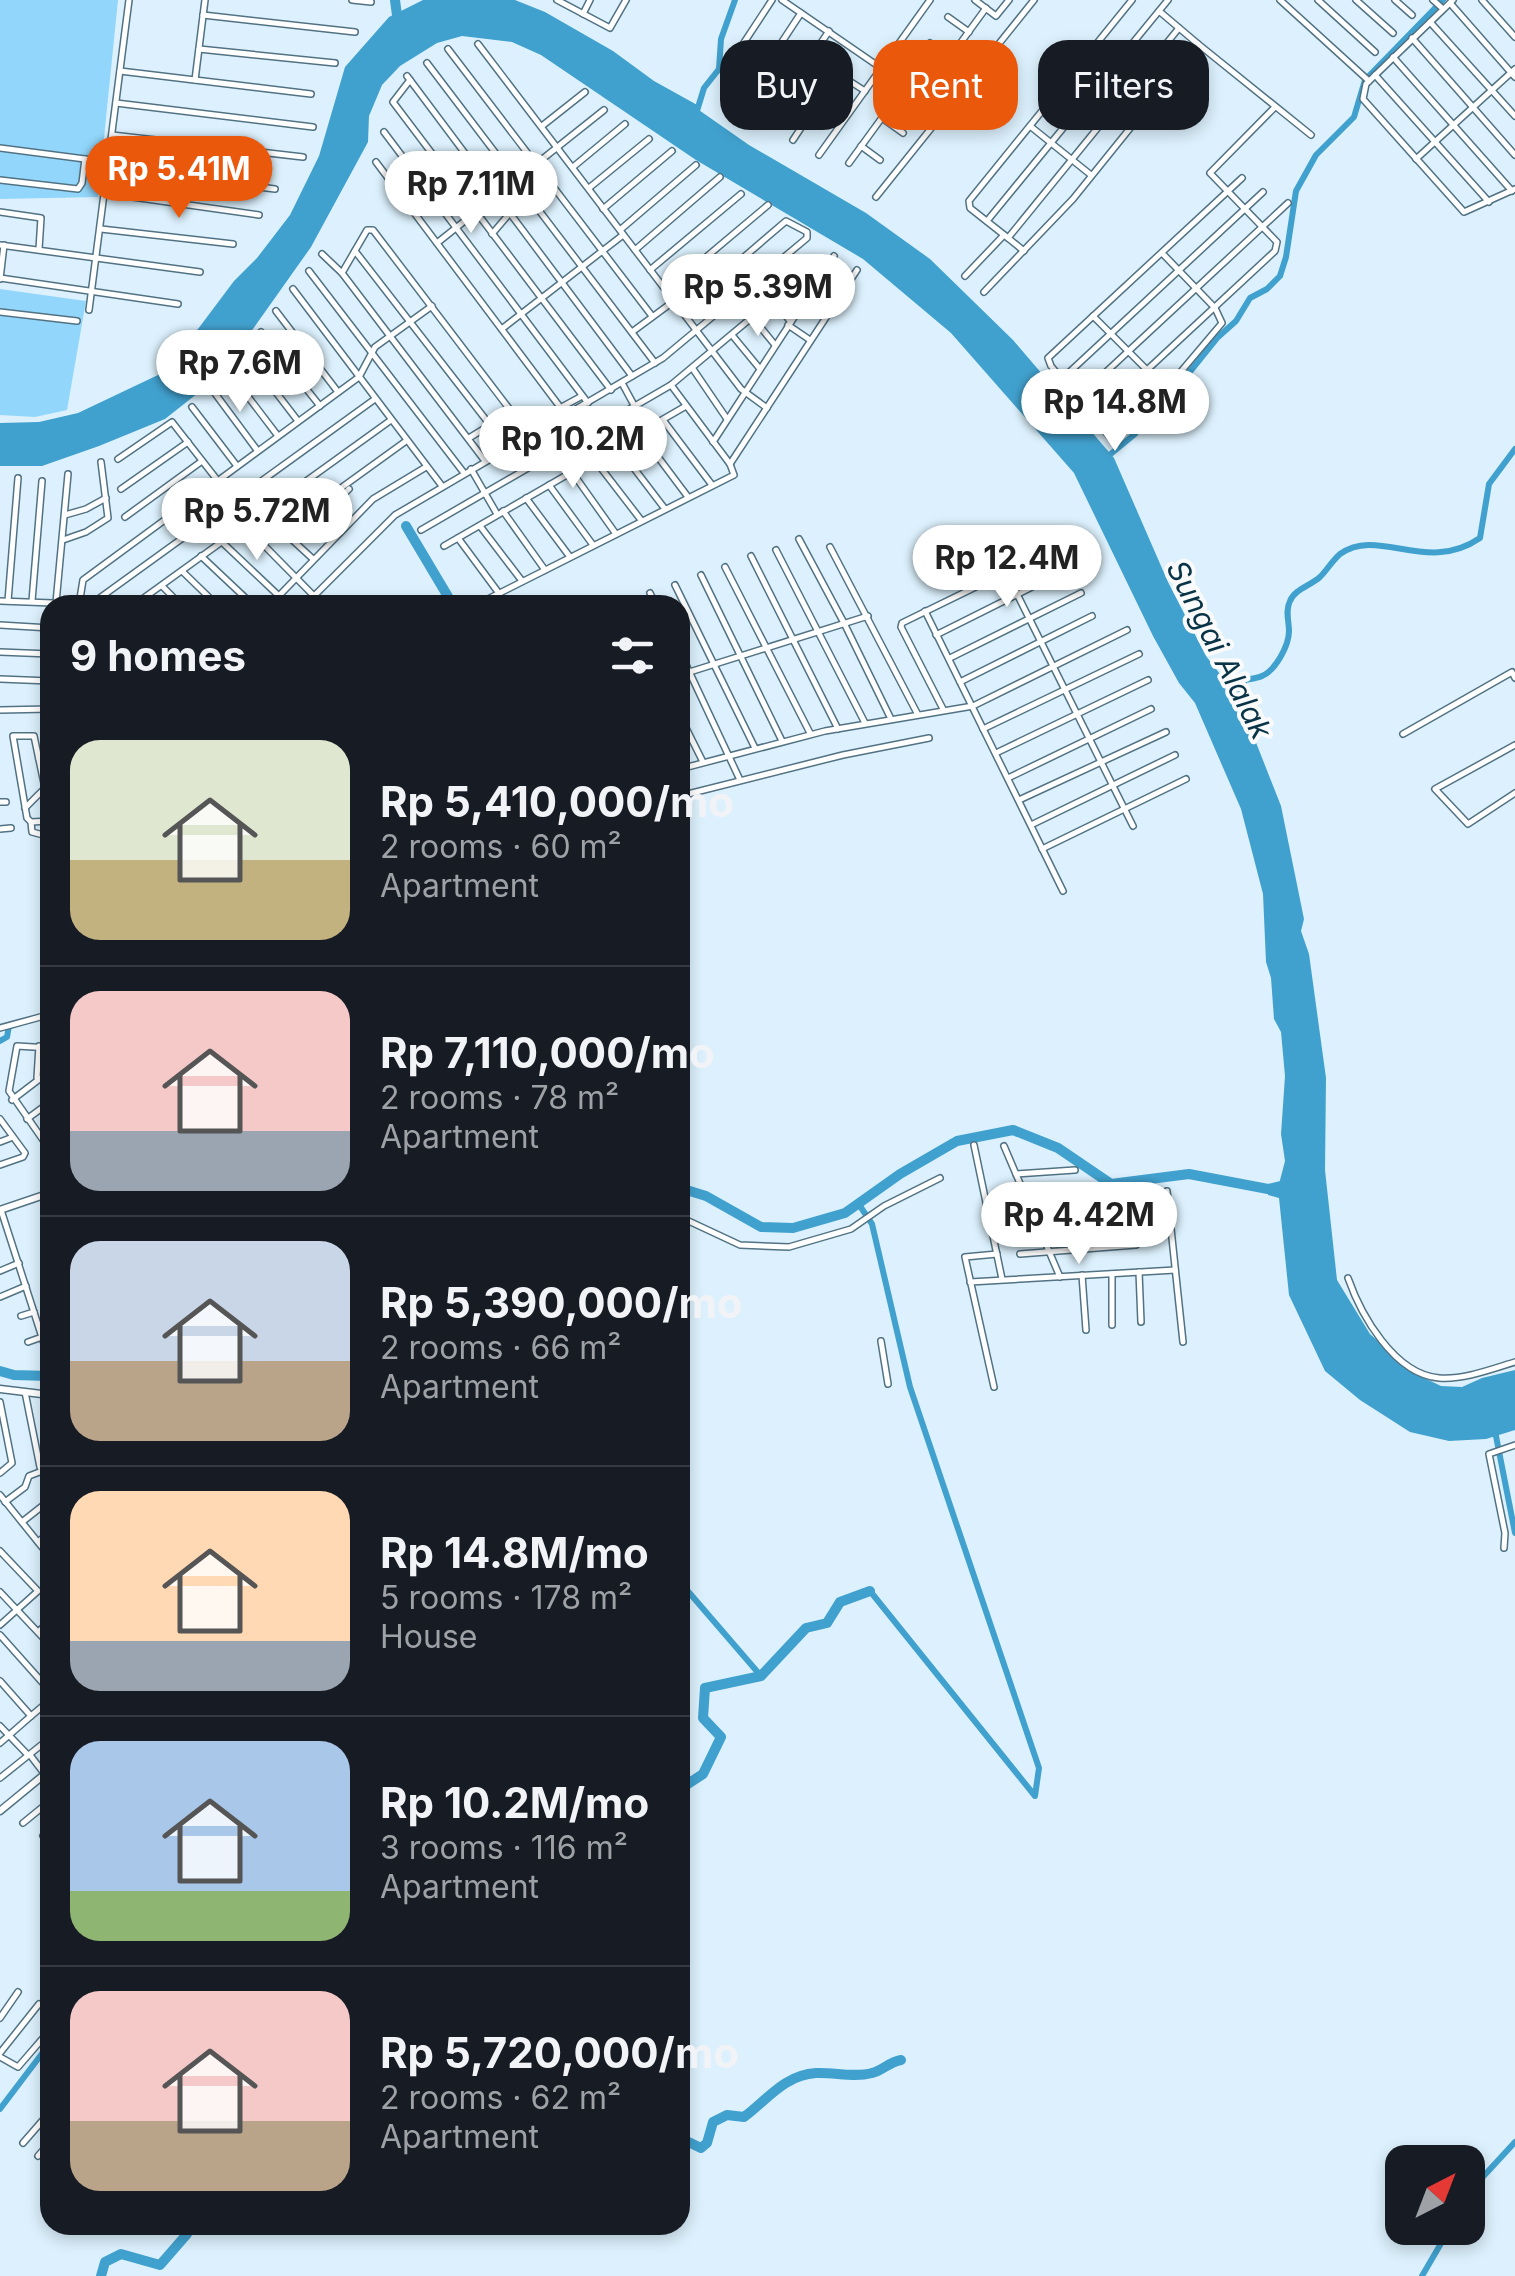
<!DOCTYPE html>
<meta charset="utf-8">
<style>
:root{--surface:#171b24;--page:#242831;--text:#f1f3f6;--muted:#9ea1a6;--line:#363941;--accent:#ea580c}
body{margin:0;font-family:Inter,sans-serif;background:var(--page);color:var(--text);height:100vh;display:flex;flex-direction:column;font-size:38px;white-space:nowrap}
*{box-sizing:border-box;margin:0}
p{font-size:32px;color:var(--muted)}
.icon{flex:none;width:55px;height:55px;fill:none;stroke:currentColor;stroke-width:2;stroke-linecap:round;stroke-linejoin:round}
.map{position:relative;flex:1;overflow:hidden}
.drawer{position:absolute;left:40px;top:595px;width:650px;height:1640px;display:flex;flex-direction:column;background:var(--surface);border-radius:30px;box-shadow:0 5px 15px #0003}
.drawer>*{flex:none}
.banner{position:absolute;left:720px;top:40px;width:645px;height:90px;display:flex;gap:20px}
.needle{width:65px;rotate:42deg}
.buttons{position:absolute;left:1385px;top:2145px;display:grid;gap:20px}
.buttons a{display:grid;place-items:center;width:100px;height:100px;border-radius:20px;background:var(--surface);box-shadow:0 5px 15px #0003;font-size:50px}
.price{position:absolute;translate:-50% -85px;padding:0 22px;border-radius:35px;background:#fff;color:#222;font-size:32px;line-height:65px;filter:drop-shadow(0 2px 5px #0008)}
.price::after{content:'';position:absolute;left:50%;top:60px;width:30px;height:22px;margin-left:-15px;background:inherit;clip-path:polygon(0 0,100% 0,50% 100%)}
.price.on{background:var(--accent);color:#fff}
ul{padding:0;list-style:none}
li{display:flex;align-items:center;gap:30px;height:250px;padding:0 30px}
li+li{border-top:2px solid var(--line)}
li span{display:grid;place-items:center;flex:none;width:280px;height:200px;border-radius:30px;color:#555}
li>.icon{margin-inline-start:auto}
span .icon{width:120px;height:120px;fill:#fffc;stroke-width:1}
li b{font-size:42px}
h2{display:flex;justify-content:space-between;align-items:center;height:120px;padding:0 30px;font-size:42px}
.tag{padding:0 35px;border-radius:30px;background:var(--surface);box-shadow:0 5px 15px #0003;font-size:35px;line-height:90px}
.tag.on{background:var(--accent);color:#fff}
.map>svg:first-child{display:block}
.green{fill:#92d7fb}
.water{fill:#41a1ce}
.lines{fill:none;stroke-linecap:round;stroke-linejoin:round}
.canal{stroke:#41a1ce;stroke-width:6}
.river{stroke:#41a1ce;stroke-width:10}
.minor-casing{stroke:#527283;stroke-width:8}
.tertiary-casing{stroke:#527283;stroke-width:9}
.minor{stroke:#fff;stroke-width:5}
.tertiary{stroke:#fff;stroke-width:6}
.labels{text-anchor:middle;stroke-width:8;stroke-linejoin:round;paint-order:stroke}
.water-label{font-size:30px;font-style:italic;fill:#093447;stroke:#fafafa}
</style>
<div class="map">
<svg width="1515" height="2276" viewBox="0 0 1515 2276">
<rect width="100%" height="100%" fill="#dcf1fd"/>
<g class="green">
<path d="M0,0H118L98,197L0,199Z"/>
<path d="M0,289L86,301L67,410L35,417L0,415Z"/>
</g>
<path class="water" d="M423,0H515L545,12L613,51L654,81L699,106L696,108L749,145L866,213L930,259L1013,340L1114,458L1168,582L1206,656L1220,674L1246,679L1248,689L1236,693L1234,706L1244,712L1281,806L1304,919L1301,931L1309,954L1326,1078L1325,1170L1337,1280L1370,1334L1414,1373L1441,1386L1462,1387L1482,1378L1515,1370V1430L1486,1439L1449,1441L1410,1432L1360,1400L1325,1371L1289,1295L1279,1198L1268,1195V1189L1279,1184L1285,1161L1281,1134L1285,1076L1281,1032L1274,1019L1271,978L1266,962L1263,894L1241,809L1195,703L1179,683L1153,636L1074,473L951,333L863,259L696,160L541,55L512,42L462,36L437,43L400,66L382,85L369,116L368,142L311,247L253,329L203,389L165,419L99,446L42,466H0V423L39,422L78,413L158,375L174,361L234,281L257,258L290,215L319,156L345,67L389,17Z"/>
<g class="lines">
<g class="canal">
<path d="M696,114L704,88L719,69L721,39L735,0"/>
<path d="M1107,457L1135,434L1146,415L1172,394L1217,338L1236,321L1250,298L1267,289L1280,276L1286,257L1296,191L1316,155L1354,117L1365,80L1443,0"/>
<path d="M1240,681C1246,679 1256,679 1262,676C1276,670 1289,645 1289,631C1289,621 1285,611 1290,601C1295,589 1310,586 1320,577C1327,570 1332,561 1340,554C1379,526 1426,575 1480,538L1489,484L1515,449"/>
<path d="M0,1041L7,1037L9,1026L14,1025"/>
<path d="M858,1203L872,1224L910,1387L1039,1768L1035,1796L870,1591"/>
<path d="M1495,1431L1515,1533"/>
<path d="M680,1582L761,1676"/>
<path d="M0,2109L50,2043"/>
<path d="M1468,2199L1480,2180L1515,2142"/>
<path d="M1422,2276L1450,2228"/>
</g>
<g class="river">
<path d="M395,0L398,23"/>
<path d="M406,526L453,605"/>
<path d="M680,1188L706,1196L761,1227L793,1228L845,1213L900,1174L957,1141L1013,1130L1058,1148L1111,1184L1189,1174L1268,1189L1289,1184"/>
<path d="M0,1371L14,1375L50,1376"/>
<path d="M680,1789L703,1774L721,1737L703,1718L705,1688L761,1676L806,1628L827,1623L840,1602L870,1591"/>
<path d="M680,2138L701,2148L707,2143L713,2122L727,2115L744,2117C767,2100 784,2075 816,2073C834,2072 854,2078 872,2073C882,2071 889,2062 901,2060"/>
<path d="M101,2276L105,2262L121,2254L160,2265L187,2234L189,2225"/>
</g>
<defs>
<g id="minor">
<path d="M352,0L371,2"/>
<path d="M557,0L610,28L626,0"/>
<path d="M782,0L881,68"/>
<path d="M975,0L996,16L1009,0"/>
<path d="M1280,0L1369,81"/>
<path d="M1318,0L1375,52"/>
<path d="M1356,0L1393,33"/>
<path d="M1395,0L1412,15"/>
<path d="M1433,0L1443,9"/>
<path d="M1453,0L1366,84L1363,99L1464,212L1515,189"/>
<path d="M1482,0L1515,37"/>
<path d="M1450,3L1515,77"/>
<path d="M1159,11L1198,44"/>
<path d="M583,14L590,0"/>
<path d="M203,15L355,32"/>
<path d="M948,17L969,32"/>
<path d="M1430,22L1515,116"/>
<path d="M1412,38L1515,155"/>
<path d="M930,43L950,58"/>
<path d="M478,44L741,389L767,408"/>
<path d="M199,49L335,63"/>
<path d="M448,49L652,316"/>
<path d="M1087,56L1147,104"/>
<path d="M1393,57L1512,191"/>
<path d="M427,63L655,363"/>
<path d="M915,68L932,81"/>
<path d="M120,71L311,94"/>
<path d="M724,73L772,0"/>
<path d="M1375,75L1489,202"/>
<path d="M407,76L632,376"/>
<path d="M877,76L916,104L986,8"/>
<path d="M195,80L205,0"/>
<path d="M410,80L393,102L611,390"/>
<path d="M116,103L313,127"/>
<path d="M741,104L801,13"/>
<path d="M882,118L903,133"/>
<path d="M768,121L829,31"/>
<path d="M542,126L585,92"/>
<path d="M1030,126L1091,175"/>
<path d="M384,132L588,403"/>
<path d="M112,135L303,157"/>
<path d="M793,140L837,73L865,91"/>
<path d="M861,146L880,160"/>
<path d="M0,148L108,162"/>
<path d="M819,155L930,0"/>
<path d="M1416,159L1515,69"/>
<path d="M376,162L566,415"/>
<path d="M849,163L900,93"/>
<path d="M573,167L625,124"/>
<path d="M107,168L275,189"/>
<path d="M0,180L78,189L82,183L85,159"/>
<path d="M589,188L649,139"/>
<path d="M104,193L259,215"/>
<path d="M876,197L1034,0"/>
<path d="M603,209L672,151"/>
<path d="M0,212L41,218L39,249"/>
<path d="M987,221L1168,0"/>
<path d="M101,229L233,244"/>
<path d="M620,230L696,165"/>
<path d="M492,234L509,214"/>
<path d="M1008,238L970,208L969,201L1132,0"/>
<path d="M437,243L604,110"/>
<path d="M0,245L200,272"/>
<path d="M635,250L720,177"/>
<path d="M355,251L490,425"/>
<path d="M1024,251L1008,238L1179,28"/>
<path d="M1162,253L1215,308L1222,323L1178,375L1110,437L1051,366L1048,358L1242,178"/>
<path d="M322,254L342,273L485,461"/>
<path d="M650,270L741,194"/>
<path d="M309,271L464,473"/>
<path d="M342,273L367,230H373L530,436"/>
<path d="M965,276L1004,235"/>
<path d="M0,278L178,304"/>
<path d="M0,279L4,245"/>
<path d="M293,289L442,486"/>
<path d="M667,290L768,205"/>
<path d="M984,292L1073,199L1198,44L1311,135"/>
<path d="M773,300L790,321"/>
<path d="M89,310L129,0"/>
<path d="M276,311L338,392"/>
<path d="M0,312L77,321"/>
<path d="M1093,316L1147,370L1275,251L1277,242L1210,173L1275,107"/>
<path d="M753,318L775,345"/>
<path d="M788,325L810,340"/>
<path d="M503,328L623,235"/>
<path d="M261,332L320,406"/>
<path d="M632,332L674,301"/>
<path d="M732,335L760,369"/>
<path d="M245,352L298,421"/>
<path d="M693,369L727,419"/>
<path d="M230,373L278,436"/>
<path d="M1062,379L1263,192"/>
<path d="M622,383L647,429"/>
<path d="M214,392L257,450"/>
<path d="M1078,398L1288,203"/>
<path d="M192,407L237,466"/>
<path d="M560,408L582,396"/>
<path d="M1094,418L1147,370L1166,387"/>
<path d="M663,420L712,485"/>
<path d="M546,427L572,472L616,534"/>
<path d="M640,433L688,497"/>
<path d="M469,438L513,411"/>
<path d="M713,442L834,256"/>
<path d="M617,446L665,509"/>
<path d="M118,459L172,422L218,481L248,529L314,596"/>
<path d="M594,459L641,520"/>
<path d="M730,464L857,270"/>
<path d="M471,469L497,514"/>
<path d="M549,485L593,545"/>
<path d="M121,489L188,442"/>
<path d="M285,495L331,541"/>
<path d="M526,498L570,557"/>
<path d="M503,511L545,570"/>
<path d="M262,512L313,559"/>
<path d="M305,514L406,441"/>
<path d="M65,515L86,509L106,498"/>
<path d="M125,517L202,461"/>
<path d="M314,524L349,489"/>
<path d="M480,526L522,581"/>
<path d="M421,530L671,385L823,258L831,260"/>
<path d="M458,538L498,592"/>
<path d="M799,539L844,623L891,719"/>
<path d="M63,540L86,532L108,518L101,462"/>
<path d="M223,543L279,596"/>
<path d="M444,546L686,406"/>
<path d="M830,547L917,713"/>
<path d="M776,550L865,723"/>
<path d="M201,556L253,605"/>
<path d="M751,556L838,729"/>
<path d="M725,567L810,733"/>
<path d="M182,571L217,605"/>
<path d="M1006,572L1133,826"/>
<path d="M701,575L782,741"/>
<path d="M675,585L755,748"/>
<path d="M162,586L181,605"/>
<path d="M650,593L656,605"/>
<path d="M0,601L79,604"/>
<path d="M8,601L18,478"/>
<path d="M32,601L42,481"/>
<path d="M56,603L68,474"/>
<path d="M79,605L83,580L359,377L375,347L432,306"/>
<path d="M90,605L375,399"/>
<path d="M134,605L391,420"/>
<path d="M270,605L373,499L426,467"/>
<path d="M305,605L395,515L663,358L807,238V232L786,221L681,311"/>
<path d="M476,605L734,475L730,464L671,385"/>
<path d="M925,611L1063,891"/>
<path d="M0,625L50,628"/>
<path d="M936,635L1090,558"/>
<path d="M0,652L50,654"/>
<path d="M680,652L740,780"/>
<path d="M950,658L1081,593"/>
<path d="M680,675L868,616"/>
<path d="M0,679L50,681"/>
<path d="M960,682L1092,616"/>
<path d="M943,709L901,627L902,623L1035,558"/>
<path d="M0,710L50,709"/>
<path d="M680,716L703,762"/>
<path d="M983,729L1139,654"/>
<path d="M1403,734L1512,672L1515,678"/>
<path d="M1515,745L1435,789L1468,824L1515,793"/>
<path d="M996,753L1148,680"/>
<path d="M39,759L50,748"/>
<path d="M680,769L825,731L973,706L1127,630"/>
<path d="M1008,778L1151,709"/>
<path d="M45,788L34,736H13L27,818L31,822L50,821"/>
<path d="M680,796L843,755L929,738"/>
<path d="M1019,800L1166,732"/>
<path d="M0,802H6"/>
<path d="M25,808L50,783"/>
<path d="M1031,825L1175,755"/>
<path d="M0,829L11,828"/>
<path d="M1042,849L1186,779"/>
<path d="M0,1028L44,1016L47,836L32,832L31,822"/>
<path d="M50,1048L17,1046L9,1091L50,1150"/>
<path d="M37,1078L39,1046"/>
<path d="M12,1100L50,1071"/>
<path d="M0,1119L25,1153L23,1157L0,1165"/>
<path d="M27,1119L50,1102"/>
<path d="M0,1142L13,1137"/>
<path d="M974,1145L1002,1279"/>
<path d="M1004,1146L1060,1277"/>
<path d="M1016,1174L1075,1170"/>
<path d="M1167,1191L1183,1342"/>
<path d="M1018,1201L1133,1191"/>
<path d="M1,1210L50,1362"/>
<path d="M680,1217L740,1245L789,1247L851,1229L884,1206L940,1178"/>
<path d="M1020,1227L1133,1219"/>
<path d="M50,1251L45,1254L50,1270"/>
<path d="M1020,1254L1136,1245"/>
<path d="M0,1271L19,1263"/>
<path d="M1139,1272L1141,1322"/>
<path d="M1082,1275L1086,1330"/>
<path d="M1348,1278C1361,1315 1394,1374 1439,1378C1463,1380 1492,1369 1515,1362"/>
<path d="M970,1282L1175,1270"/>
<path d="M0,1297L26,1286"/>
<path d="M21,1316L34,1312"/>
<path d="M1112,1325V1274"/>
<path d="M881,1341L888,1384"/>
<path d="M28,1342L42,1337"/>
<path d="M994,1387L965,1257L997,1254"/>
<path d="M25,1392L40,1467L50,1489"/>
<path d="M0,1402L12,1463L0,1473"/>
<path d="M0,1495L50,1557"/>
<path d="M5,1502L25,1487L29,1476L50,1468"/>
<path d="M22,1522L50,1500"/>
<path d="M38,1542L50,1532"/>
<path d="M1504,1548L1505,1533L1489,1454L1515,1445"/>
<path d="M0,1551L38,1591L0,1625"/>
<path d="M0,1592L50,1645"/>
<path d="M38,1632L50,1621"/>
<path d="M0,1635L50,1691"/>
<path d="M0,1681L31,1716L0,1743"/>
<path d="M31,1716L50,1700"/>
<path d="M0,1726L27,1754"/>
<path d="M30,1755L50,1781"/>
<path d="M0,1778L50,1738"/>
<path d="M23,1823L50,1801"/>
<path d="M43,1836L50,1831"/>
<path d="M0,2018L18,1992"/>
<path d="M0,2053L39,2004"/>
<path d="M0,2057L18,2067L50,2030"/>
<path d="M23,2143L50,2112"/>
<path d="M38,2156L50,2142"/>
</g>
<g id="tertiary">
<path d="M0,1210L50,1193"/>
<path d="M0,1389L50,1395"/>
<path d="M0,1811L45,1774"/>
</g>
</defs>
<use href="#minor" class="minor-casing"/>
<use href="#tertiary" class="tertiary-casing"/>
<use href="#minor" class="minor"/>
<use href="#tertiary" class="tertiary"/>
</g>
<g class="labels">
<g class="water-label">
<text transform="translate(1219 650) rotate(63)" y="10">Sungai Alalak</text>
</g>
</g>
</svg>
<div class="buttons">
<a><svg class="needle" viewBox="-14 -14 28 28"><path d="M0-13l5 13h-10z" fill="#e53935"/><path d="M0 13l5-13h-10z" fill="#9ea1a6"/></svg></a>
</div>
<b class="price on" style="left:179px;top:221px">Rp 5.41M</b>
<b class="price" style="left:471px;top:236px">Rp 7.11M</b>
<b class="price" style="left:758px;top:339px">Rp 5.39M</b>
<b class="price" style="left:240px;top:415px">Rp 7.6M</b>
<b class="price" style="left:1115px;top:454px">Rp 14.8M</b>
<b class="price" style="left:573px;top:491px">Rp 10.2M</b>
<b class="price" style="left:257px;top:563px">Rp 5.72M</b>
<b class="price" style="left:1007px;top:610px">Rp 12.4M</b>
<b class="price" style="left:1079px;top:1267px">Rp 4.42M</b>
<div class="banner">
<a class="tag">Buy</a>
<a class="tag on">Rent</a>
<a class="tag">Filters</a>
</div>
<section class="drawer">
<h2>9 homes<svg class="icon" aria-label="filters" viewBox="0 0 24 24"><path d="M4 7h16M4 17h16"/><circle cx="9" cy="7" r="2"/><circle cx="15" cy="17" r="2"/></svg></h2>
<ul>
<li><span style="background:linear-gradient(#dfe7d0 60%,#c2b280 0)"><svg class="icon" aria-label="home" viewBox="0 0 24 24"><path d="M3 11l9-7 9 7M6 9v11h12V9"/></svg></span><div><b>Rp 5,410,000/mo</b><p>2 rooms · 60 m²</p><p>Apartment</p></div></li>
<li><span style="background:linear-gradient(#f6c9c9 70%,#9aa5b1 0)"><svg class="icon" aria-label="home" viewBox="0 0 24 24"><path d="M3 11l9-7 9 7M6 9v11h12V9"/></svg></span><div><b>Rp 7,110,000/mo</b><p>2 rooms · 78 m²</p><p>Apartment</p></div></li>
<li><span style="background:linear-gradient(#c9d6e8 60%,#b9a48a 0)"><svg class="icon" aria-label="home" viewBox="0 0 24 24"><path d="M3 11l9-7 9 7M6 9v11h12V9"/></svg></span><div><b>Rp 5,390,000/mo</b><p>2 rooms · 66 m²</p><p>Apartment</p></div></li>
<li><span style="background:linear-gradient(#ffd9b3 75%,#9aa5b1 0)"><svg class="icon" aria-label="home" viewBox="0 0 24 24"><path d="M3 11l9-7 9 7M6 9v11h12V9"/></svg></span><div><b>Rp 14.8M/mo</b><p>5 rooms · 178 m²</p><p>House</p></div></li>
<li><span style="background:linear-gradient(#a9c7e8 75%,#8fb573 0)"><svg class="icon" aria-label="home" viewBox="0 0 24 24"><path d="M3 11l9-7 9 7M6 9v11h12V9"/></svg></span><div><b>Rp 10.2M/mo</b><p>3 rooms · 116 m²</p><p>Apartment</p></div></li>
<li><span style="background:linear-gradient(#f6c9c9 65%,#b9a48a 0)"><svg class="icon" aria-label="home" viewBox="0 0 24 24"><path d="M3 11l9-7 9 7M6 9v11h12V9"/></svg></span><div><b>Rp 5,720,000/mo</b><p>2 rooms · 62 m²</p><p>Apartment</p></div></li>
</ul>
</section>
</div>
